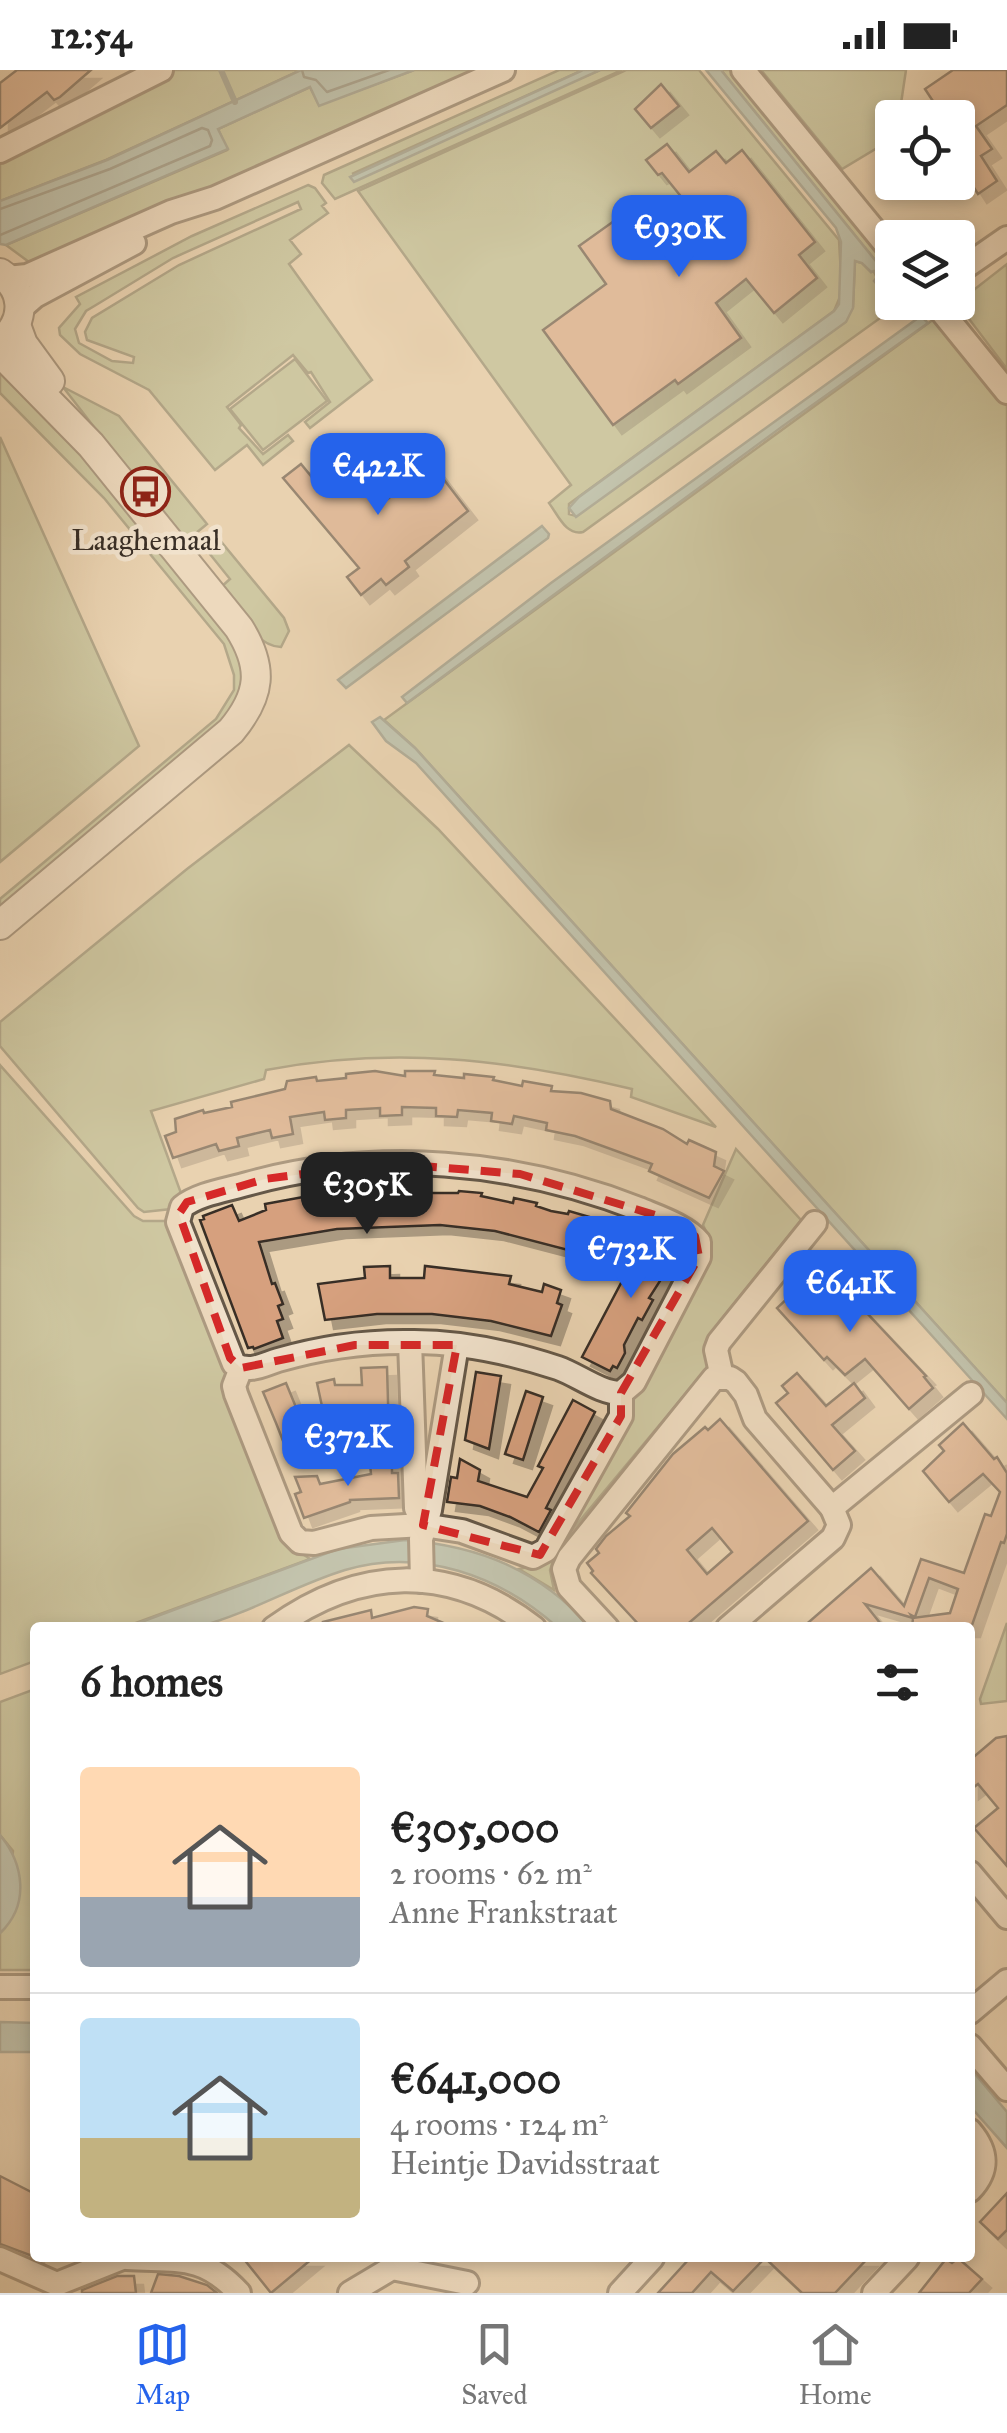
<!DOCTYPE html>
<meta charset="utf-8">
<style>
:root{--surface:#fff;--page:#f6f6f6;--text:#222;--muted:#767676;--line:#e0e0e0;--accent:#2563eb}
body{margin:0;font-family:"IM FELL Great Primer",serif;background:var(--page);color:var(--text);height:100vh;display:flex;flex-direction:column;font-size:38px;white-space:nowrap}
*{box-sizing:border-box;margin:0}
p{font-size:32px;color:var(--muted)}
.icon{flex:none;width:55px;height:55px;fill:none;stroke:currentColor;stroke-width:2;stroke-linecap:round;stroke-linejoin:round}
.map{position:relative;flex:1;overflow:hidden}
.side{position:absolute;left:30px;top:1552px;width:945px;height:640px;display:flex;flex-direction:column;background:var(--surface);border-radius:10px;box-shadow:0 5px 15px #0003}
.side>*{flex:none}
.controls{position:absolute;left:875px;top:30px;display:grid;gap:20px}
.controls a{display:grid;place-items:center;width:100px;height:100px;border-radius:10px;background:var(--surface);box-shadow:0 5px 15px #0003;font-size:50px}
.price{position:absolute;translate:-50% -85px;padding:0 22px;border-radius:20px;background:var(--accent);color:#fff;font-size:32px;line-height:65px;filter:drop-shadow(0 2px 5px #0008)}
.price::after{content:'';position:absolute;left:50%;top:60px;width:30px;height:22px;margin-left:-15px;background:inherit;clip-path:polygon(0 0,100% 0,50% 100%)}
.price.active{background:#222;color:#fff}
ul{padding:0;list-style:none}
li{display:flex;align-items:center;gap:30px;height:250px;padding:0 50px}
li+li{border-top:2px solid var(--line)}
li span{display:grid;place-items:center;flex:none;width:280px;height:200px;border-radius:10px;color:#555}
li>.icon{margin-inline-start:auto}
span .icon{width:120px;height:120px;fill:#fffc;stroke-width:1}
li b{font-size:42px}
h2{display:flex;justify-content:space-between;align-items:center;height:120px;padding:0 50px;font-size:42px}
.status{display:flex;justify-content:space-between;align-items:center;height:70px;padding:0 50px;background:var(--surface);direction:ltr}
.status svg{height:28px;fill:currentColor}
.tab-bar{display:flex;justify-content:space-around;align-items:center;height:140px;border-top:2px solid var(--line);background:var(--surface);font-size:28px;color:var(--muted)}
.tab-bar a{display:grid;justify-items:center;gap:5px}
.tab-bar .active{color:var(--accent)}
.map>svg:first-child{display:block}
.green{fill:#b0bd90;stroke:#74765b;stroke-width:2.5;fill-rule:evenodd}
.water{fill:#97b7ae;stroke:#718178;stroke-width:2.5}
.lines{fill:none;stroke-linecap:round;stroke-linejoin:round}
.shore{stroke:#68736a;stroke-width:2.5}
.stream{stroke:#718178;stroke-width:6}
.building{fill:#d6a07e;stroke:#392f26;stroke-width:2.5;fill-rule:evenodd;filter:url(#shadow)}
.minor-casing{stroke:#655848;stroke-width:28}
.tertiary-casing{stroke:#655848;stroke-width:32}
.minor{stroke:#f1e2cc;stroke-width:22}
.tertiary{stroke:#f1e2cc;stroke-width:28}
.marked{fill:none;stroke:#d62828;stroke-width:8;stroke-dasharray:20 12;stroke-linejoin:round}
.labels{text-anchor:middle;stroke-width:9;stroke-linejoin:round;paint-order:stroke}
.poi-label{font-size:30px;fill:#392f26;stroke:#f1e2cc}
</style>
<div class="status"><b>12:54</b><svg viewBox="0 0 49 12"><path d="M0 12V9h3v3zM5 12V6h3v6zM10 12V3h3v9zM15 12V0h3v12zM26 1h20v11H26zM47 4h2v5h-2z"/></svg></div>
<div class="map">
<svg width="1007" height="2223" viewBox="0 0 1007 2223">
<defs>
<filter id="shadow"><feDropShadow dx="9" dy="9" stdDeviation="0" flood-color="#0004"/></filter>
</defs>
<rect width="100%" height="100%" fill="#e9d2b0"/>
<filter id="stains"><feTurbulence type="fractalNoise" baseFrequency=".002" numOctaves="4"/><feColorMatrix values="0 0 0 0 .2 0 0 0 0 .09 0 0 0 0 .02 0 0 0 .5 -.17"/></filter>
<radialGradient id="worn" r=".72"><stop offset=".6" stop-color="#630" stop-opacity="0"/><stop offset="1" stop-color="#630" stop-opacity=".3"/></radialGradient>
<g class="green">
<path d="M166,0H301L106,90L0,131V85Z"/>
<path d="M414,0H474L55,188L52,182L29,192L6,175L227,80L218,59L310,17L319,35Z"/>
<path d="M559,0H583L352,104L600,0H622L335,129L322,113L324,105Z"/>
<path d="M626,0H699L839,170L842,222L834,241L569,434V444L576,446L845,252L853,237L855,191L862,193L871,202L873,200L884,221L892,215V232L901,233L583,462C566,466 558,445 549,433L571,415L358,121Z"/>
<path d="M721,0H737L892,190V208L886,200L881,204L876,198L879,195Z"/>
<path d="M761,0H906L899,47L892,48V69L842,99Z"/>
<path d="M308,115L315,118L326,133L322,136L328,143L290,170L301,184L289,194L372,310L310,358L305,352L330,332L311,302L308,303L293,285L227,337L241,355L239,358L263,384L288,365L293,371L263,395L247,375L215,400L149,320L80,284L60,265L59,258L80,234L76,227L192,166ZM298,132L301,139L179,195L92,248L85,262L87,270L134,287L133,293L112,291L79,273L75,259L86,241L96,235L173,188Z"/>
<path d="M1007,194V299L957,233Z"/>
<path d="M934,249L946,258L1007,333V1333L415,678L384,650Z"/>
<path d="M295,289L327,331L263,380L230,339Z"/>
<path d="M7,296L233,568L245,604L237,639L0,843V829L216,649L234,620V605L224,574L104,428L0,323V298Z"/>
<path d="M63,317L119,346L207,454L184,473Z"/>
<path d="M0,367L139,676L0,792Z"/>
<path d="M214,463L284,548L289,561L281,577C255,577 235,537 220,518L230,509L201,473Z"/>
<path d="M349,675L438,759L716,1057L631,1027L632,1019C507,989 393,976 266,1000L264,1009L151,1041L182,1126L171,1139L144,1142L138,1138L0,976V952L187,799Z"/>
<path d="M0,995L134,1146L143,1151H168L225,1291L285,1472L310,1489L125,1557L35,1558V1591L0,1604Z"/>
<path d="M736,1079L801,1150L720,1251L713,1264L714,1298L697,1310L558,1477L550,1500L554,1520L519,1499L547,1493L552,1486L629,1331L694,1212L711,1172L703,1155Z"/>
<path d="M1007,1553V1631L981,1634L980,1629Z"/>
<path d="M35,1619V1900H0V1863L5,1858L13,1781L0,1765V1632Z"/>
</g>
<g class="water">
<path d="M301,0H414L319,36L310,17L218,59L228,79L6,175L0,174V131L107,90Z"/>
<path d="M583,0H600L354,112L350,107Z"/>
<path d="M706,0H721L879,195L877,198L881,203L886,200L892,208V215L883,221L874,211L878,206L874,201L871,202L862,193L855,191L853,238L846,252L576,447L569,438L579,427L834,241L839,234L841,172L836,158Z"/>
<path d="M921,246L928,253L783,356L407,633L402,627L551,513Z"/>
<path d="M542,456L549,464L548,468L346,618L338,610Z"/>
<path d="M380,647L415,678L1007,1333V1349L416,693L386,671L372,652Z"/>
<path d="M405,1470C479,1476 540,1500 590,1557H557C500,1506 421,1477 345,1500C296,1515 250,1543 201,1556C179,1562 148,1557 125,1558L338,1479Z"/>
<path d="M0,1765C24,1794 30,1835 0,1863Z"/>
<path d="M0,1952L35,1953V1982H0Z"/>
<path d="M970,1998L1007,2042V2078L970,2036Z"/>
</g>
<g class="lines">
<g class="shore">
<path d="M302,0L304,7L316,10L327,22L389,0"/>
<path d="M0,139L110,99L202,58L208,60L212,70L210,76L0,165"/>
</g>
<path class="stream" d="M221,0L235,32"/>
</g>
<g class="building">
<path d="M17,0H91L60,27L54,30L47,22L0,58V13Z"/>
<path d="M953,0H1007V35L976,56L992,79L981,86L997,111L978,124L958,93V48H944L925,19Z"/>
<path d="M661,14L679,36L651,58L635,39Z"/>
<path d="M667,74L689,102L716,81L726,93L742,80L815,172L799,185L817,208L774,243L746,209L716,233L741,268L678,314L675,310L613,355L543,260L606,214L579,176L642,131L654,149L683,129L662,103L658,105L646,90Z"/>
<path d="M344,389L380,435L432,394L468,441L405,491L409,497L386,515L381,509L361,525L347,507L359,498L283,408L301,394L315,411Z"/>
<path d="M375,1001L405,1006V1001H435L434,1005L464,1008V1004L494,1007L493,1010L522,1016L523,1011L552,1016L551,1021L581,1023L610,1031L611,1039L663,1059L687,1074L689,1070L716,1082L714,1096L724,1101L709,1128L649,1101L652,1094L575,1066L546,1060L547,1053L514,1046L512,1054L491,1051L492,1043L458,1040L457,1047L436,1046V1038L402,1037V1045L380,1046V1038L346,1040V1048L325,1050L324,1042L290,1047L293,1064L272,1068L270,1060L237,1068L239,1076L219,1081L216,1074L173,1088L165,1066L176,1062L175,1049L203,1040L204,1043L232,1037L231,1032L285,1019L287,1011L316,1007L317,1011L346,1008V1004Z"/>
<path d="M402,1118L426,1119V1123H458L459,1121L482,1123L481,1126L513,1133L514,1128L537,1133L536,1136L551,1141L568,1144L569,1141L607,1152L595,1187L495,1161L440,1155L337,1159L259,1172L272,1214L275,1213L283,1234L278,1236L283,1249L277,1251L283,1268L254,1279L253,1277L248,1278L200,1150L204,1149L203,1146L232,1135L239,1151L266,1140L265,1134L314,1125L332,1127L347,1124L346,1121L370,1119V1124L402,1121Z"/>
<path d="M649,1160L676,1175L673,1180L678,1183L649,1228L653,1230L642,1250L638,1248L624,1275L625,1283L617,1298L613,1296L610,1301L582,1287Z"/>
<path d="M390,1196V1208H424L425,1196L511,1206L509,1214L542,1222L544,1214L561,1220L557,1233L562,1235L551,1266L491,1251L432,1244H377L325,1250L318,1214L365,1208L364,1197Z"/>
<path d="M815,1201L823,1210L830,1204L926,1306L924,1307L933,1318L909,1339L865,1289L845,1305L827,1287L824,1290L777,1238L790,1226L791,1218L808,1202L811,1205Z"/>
<path d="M387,1297L389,1366L331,1378L317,1313L334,1309L335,1315H362L361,1298Z"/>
<path d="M476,1302L501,1306L489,1379L465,1370Z"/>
<path d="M797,1303L826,1336L854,1313L865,1328L832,1355L855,1381L833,1400L776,1333L788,1323L782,1316Z"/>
<path d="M286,1313L314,1381L289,1386L276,1353L263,1322Z"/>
<path d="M526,1321L543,1327L523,1390L505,1384Z"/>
<path d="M573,1330L595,1342L546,1438L551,1440L539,1462L510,1447L480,1436L447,1432L451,1407L457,1408L460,1389L480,1400L478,1411L527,1427L543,1398L538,1396Z"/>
<path d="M720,1349L808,1451L683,1558H642L591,1503L593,1501L587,1493L599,1483L596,1479L606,1466L630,1446L626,1443L673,1384L705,1357L708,1360ZM712,1458L732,1482L707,1504L687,1480Z"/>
<path d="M963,1353L994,1389L997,1387L1007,1403V1464L1004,1473L1001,1472L971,1558H912L913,1548L865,1534L884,1558H802L871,1498L904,1536L921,1489L964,1503L985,1444L991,1446L1000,1422L983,1404L949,1432L923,1401L944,1381L939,1375ZM929,1508L958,1519L950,1543L913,1548L911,1545L915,1547Z"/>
<path d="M392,1386V1403H398L399,1428L350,1430V1432L304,1448L295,1424L301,1422L295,1407L317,1406L320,1414L371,1404L370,1394Z"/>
<path d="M414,1537L428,1539L427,1546L455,1558H324L323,1552L371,1540L372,1548Z"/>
<path d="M1007,1666V1796L974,1758L998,1738L978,1714L970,1720V1690L996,1668Z"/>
<path d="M0,2106L35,2124V2187L0,2174Z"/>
<path d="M1007,2123V2160L998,2169L980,2152Z"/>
<path d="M243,2188H313L271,2223Z"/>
<path d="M690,2188H868L835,2223H802L765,2188L733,2221L711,2202L692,2223H658Z"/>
<path d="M958,2188L982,2209L969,2223H919L946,2189L952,2193Z"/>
<path d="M158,2204L179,2206L207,2215L217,2223H151Z"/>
<path d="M117,2206H134L136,2223H82V2220Z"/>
</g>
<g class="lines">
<defs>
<g id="minor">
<path d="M743,0L892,182"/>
<path d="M0,81L161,0"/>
<path d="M958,202L1007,168"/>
<path d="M7,208L27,206L171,142L215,128L503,0"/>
<path d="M934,232L1007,322"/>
<path d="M20,239L35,226L134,173"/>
<path d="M410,1272L416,1438L423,1455"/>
<path d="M241,1298L234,1316L236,1324L291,1463L300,1472L314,1473L371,1458L423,1455L462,1461L533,1487L546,1480L621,1346V1323L634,1312L699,1187V1172C686,1156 658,1147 639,1139C514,1090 377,1078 247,1114C226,1120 198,1124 182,1137L178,1152L234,1294C250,1303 262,1295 278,1290C322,1277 368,1271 414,1272C463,1272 512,1283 558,1298C578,1305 600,1323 621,1323"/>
<path d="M722,1307L716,1280L719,1272L815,1153"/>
<path d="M422,1511L421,1469L430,1440L457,1275"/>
<path d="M274,1558C358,1497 450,1492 534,1558"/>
<path d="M607,1558L569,1517L564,1499L569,1488L714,1308H730L736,1312L746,1325L755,1349L832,1438L971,1324"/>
<path d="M728,1558L833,1468L839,1455L832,1438"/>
<path d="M970,1803L1007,1847"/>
<path d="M0,1917H35"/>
<path d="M970,1942L1007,1911"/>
<path d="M970,1976L1007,2019"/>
<path d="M970,2061C987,2081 989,2100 970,2120"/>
<path d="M127,2188C177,2191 202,2183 239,2223"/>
<path d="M0,2189L57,2214L122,2188"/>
<path d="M350,2223L392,2198L467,2213"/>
<path d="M620,2223L652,2188"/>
<path d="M874,2223L907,2188"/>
</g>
<g id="tertiary">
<path d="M0,203C24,219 26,248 5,268"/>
<path d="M16,255L23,274L50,311"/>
<path d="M0,282L91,375L239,558C264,598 261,625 231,661L0,855"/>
</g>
</defs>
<use href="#minor" class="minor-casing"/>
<use href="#tertiary" class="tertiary-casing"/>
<use href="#minor" class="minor"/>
<use href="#tertiary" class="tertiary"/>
</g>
<path d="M0 0H1007V2223H0ZM385,1093L520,1104L655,1145L695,1166L699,1187L621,1323V1346L540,1485L423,1455L457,1275H355L241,1298L230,1288L179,1144L187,1132L265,1109Z" fill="#e9d2b0" fill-opacity=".55" fill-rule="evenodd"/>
<path class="marked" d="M385,1093L520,1104L655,1145L695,1166L699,1187L621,1323V1346L540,1485L423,1455L457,1275H355L241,1298L230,1288L179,1144L187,1132L265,1109Z"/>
<defs>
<symbol id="bus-ring" viewBox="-11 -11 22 22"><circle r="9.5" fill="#f1e2cc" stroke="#8f2418" stroke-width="1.5"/><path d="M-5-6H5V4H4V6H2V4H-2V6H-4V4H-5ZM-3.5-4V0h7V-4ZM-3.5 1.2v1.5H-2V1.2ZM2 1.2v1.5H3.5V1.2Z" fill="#8f2418"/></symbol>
</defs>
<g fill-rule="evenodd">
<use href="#bus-ring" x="118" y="394" width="55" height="55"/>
</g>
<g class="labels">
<g class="poi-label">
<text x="146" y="480">Laaghemaal</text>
</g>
</g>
<rect width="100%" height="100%" filter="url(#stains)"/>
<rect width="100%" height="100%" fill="url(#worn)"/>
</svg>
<div class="controls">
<a><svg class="icon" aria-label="locate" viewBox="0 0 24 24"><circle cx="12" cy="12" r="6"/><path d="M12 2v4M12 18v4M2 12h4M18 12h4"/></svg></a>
<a><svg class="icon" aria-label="layers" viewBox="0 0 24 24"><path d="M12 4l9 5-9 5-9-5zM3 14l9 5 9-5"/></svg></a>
</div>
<b class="price" style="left:679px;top:210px">€930K</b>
<b class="price" style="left:378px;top:448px">€422K</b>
<b class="price active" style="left:367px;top:1167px">€305K</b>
<b class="price" style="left:631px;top:1231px">€732K</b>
<b class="price" style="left:850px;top:1265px">€641K</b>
<b class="price" style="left:348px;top:1419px">€372K</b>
<section class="side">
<h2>6 homes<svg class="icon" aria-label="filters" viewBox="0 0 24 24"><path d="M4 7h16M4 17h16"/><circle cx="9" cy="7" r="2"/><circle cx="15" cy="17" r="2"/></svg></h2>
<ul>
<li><span style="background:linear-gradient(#ffd9b3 65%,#9aa5b1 0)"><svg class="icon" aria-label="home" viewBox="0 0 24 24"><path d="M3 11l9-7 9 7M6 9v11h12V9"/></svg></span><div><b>€305,000</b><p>2 rooms · 62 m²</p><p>Anne Frankstraat</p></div></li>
<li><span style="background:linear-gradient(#bfe0f5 60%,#c2b280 0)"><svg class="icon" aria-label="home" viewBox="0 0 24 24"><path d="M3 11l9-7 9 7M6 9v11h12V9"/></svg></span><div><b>€641,000</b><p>4 rooms · 124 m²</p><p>Heintje Davidsstraat</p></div></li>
</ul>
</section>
</div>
<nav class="tab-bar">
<a class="active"><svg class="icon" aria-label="map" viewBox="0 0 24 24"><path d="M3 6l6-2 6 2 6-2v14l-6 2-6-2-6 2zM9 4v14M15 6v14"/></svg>Map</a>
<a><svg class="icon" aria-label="saved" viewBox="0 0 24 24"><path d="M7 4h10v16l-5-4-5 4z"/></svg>Saved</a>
<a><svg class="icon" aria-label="home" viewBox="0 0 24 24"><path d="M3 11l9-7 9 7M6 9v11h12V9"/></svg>Home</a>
</nav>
